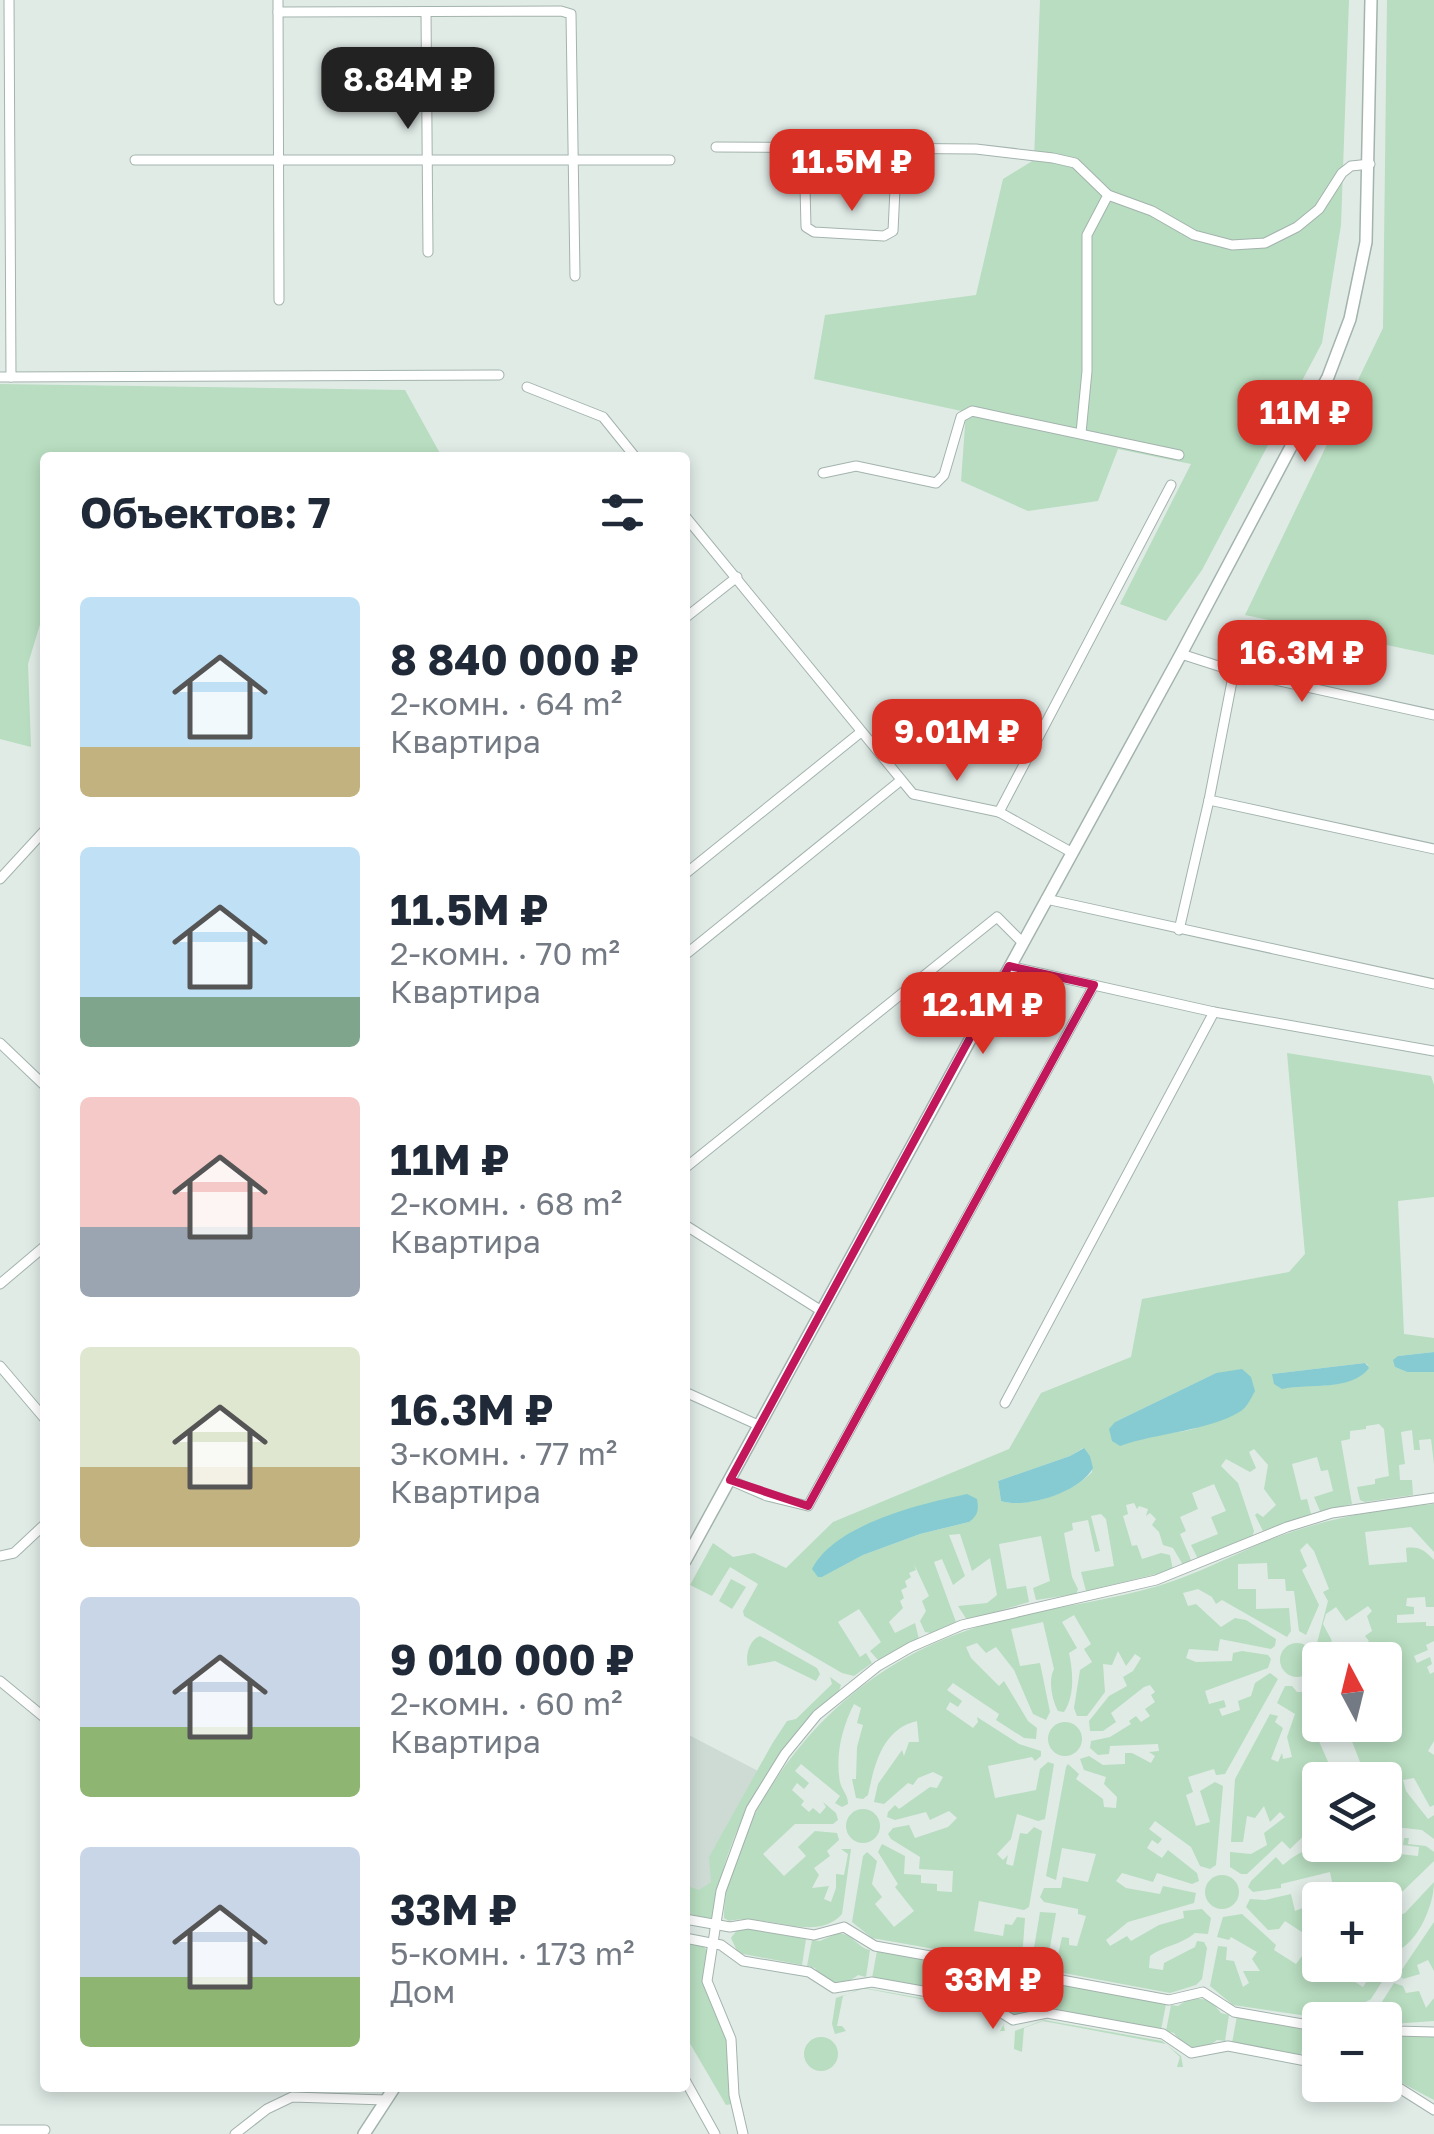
<!DOCTYPE html>
<html lang="ru">
<meta charset="utf-8">
<style>
:root{--surface:#fff;--page:#f6f6f7;--text:#1f2937;--muted:#747a83;--accent:#d93025}
body{margin:0;font-family:"Golos Text",sans-serif;background:var(--page);color:var(--text);height:100vh;display:flex;flex-direction:column;font-size:38px;white-space:nowrap}
*{box-sizing:border-box;margin:0}
p{font-size:32px;color:var(--muted)}
.icon{flex:none;width:55px;height:55px;fill:none;stroke:currentColor;stroke-width:2;stroke-linecap:round;stroke-linejoin:round}
.map{position:relative;flex:1;overflow:hidden}
.details{position:absolute;left:40px;top:452px;width:650px;height:1640px;display:flex;flex-direction:column;background:var(--surface);border-radius:10px;box-shadow:0 5px 15px #0003}
.details>*{flex:none}
.needle{width:65px;rotate:353deg}
.buttons{position:absolute;left:1302px;top:1642px;display:grid;gap:20px}
.buttons a{display:grid;place-items:center;width:100px;height:100px;border-radius:10px;background:var(--surface);box-shadow:0 5px 15px #0003;font-size:50px}
.price{position:absolute;translate:-50% -85px;padding:0 22px;border-radius:20px;background:var(--accent);color:#fff;font-size:32px;line-height:65px;filter:drop-shadow(0 2px 5px #0008)}
.price::after{content:'';position:absolute;left:50%;top:60px;width:30px;height:22px;margin-left:-15px;background:inherit;clip-path:polygon(0 0,100% 0,50% 100%)}
.price.current{background:#222;color:#fff}
ul{padding:0;list-style:none}
li{display:flex;align-items:center;gap:30px;height:250px;padding:0 40px}
li span{display:grid;place-items:center;flex:none;width:280px;height:200px;border-radius:10px;color:#555}
li>.icon{margin-inline-start:auto}
span .icon{width:120px;height:120px;fill:#fffc;stroke-width:1}
li b{font-size:42px}
h2{display:flex;justify-content:space-between;align-items:center;height:120px;padding:0 40px;font-size:42px}
.map>svg:first-child{display:block}
.built{fill:#cedbd5}
.green{fill:#b8ddc0;fill-rule:evenodd}
.water{fill:#86cbd2}
.lines{fill:none;stroke-linecap:round;stroke-linejoin:round}
.minor-casing{stroke:#a3b3ad;stroke-width:11}
.tertiary-casing{stroke:#a3b3ad;stroke-width:14}
.minor{stroke:#fff;stroke-width:9}
.tertiary{stroke:#fff;stroke-width:11}
.marked{fill:none;stroke:#c2185b;stroke-width:8;stroke-linejoin:round}
</style>
<div class="map">
<svg width="1434" height="2134" viewBox="0 0 1434 2134">
<rect width="100%" height="100%" fill="#e0ebe6"/>
<path class="built" d="M685,1733L764,1774L745,1806L714,1890L685,1902Z"/>
<g class="green">
<path d="M1040,0H1349L1341,225L1322,343L1202,570L1166,621L1120,604L1191,464L1118,449L1098,501L1028,511L961,481L966,412L814,379L825,315L976,295L1003,179L1034,160Z"/>
<path d="M1387,0H1434V655L1245,615L1383,328Z"/>
<path d="M0,384L405,390L442,457L45,458V608L28,664L31,747L0,739Z"/>
<path d="M1287,1053L1431,1076L1434,1085V1197L1398,1201L1404,1334L1434,1338V1352L1398,1356L1395,1367L1407,1372H1434V1464L1431,1439L1419,1440L1420,1450H1414L1412,1430L1401,1432L1405,1464L1399,1465L1400,1480H1412L1413,1495L1365,1502L1360,1500L1357,1487L1375,1484V1479L1389,1476L1384,1429L1379,1424L1366,1426V1429L1350,1431V1439L1341,1441L1352,1504L1320,1511L1314,1497L1333,1491L1328,1470L1321,1471L1317,1457L1292,1464L1301,1500L1307,1499L1311,1514L1263,1531L1255,1515L1257,1513L1263,1517L1276,1505L1264,1489L1268,1465L1254,1449L1249,1452L1256,1468L1250,1472L1226,1459L1221,1466L1238,1483L1254,1531L1252,1537L1198,1559L1191,1545L1218,1534L1211,1517L1226,1511L1214,1484L1192,1493L1198,1509L1180,1517L1186,1531L1180,1534L1191,1560L1183,1565L1173,1548L1163,1545L1159,1532L1152,1525L1156,1519L1150,1513L1146,1516L1148,1509L1139,1506L1137,1509L1134,1503L1126,1505L1128,1514L1123,1516L1132,1546L1137,1545L1142,1559L1161,1553L1170,1555L1173,1570L1086,1591L1081,1572L1114,1566L1106,1519L1101,1514L1091,1516L1100,1551L1095,1552L1088,1520L1072,1523L1073,1530L1064,1533L1072,1577L1078,1589L1076,1594L1036,1600L1033,1588L1050,1581L1041,1536L999,1544L1007,1589L1026,1586L1029,1602L967,1620L958,1606L987,1603L997,1595L990,1558L972,1571L960,1534L949,1535L965,1576L953,1585L942,1559L934,1562L956,1622L931,1633L925,1632L920,1621L926,1611L922,1601L929,1596L914,1564L916,1570L909,1573L911,1577L905,1581L907,1587L901,1590L904,1598L900,1601L903,1608L889,1622L895,1633L915,1623L919,1639L878,1660L870,1651L881,1642L859,1609L838,1622L860,1657L866,1653L872,1663L854,1676L842,1673L744,1616L743,1611L758,1584L730,1567L712,1596L690,1585L713,1543L733,1557L754,1553L786,1568L833,1522L1009,1449L1041,1393L1131,1357L1142,1299L1289,1272L1305,1254ZM1365,1363L1368,1365L1324,1386L1272,1374ZM1216,1373L1241,1411C1223,1417 1204,1427 1185,1431C1168,1434 1145,1432 1130,1442L1115,1422ZM1083,1448L1090,1456L1092,1472C1074,1492 1026,1509 1001,1501L998,1481L1070,1456ZM960,1496L969,1522L920,1534L863,1555L820,1578L940,1501Z"/>
<path d="M1434,1504V1552L1411,1527L1365,1532L1369,1565L1407,1562L1406,1548C1420,1546 1425,1551 1434,1560V1607H1426L1425,1597L1407,1598L1406,1606L1414,1607V1614L1397,1615V1623L1426,1622V1626H1434V1641L1426,1645L1428,1650L1414,1656L1417,1663L1430,1657L1432,1664L1427,1667L1430,1674L1434,1672V1741L1428,1751L1434,1755V1805L1430,1807L1414,1778L1403,1780L1406,1791L1428,1819L1434,1815V1839L1422,1830L1385,1826V1780H1320V1838H1313L1320,1831L1314,1826L1290,1849L1282,1841L1247,1874H1241L1230,1867V1852L1251,1854L1267,1845L1264,1833L1285,1817L1280,1812L1270,1822L1264,1806L1255,1818L1247,1816L1243,1842H1231L1235,1779L1270,1714L1278,1716L1275,1722L1283,1728L1271,1759L1278,1762L1282,1753L1283,1759L1292,1757L1287,1737L1295,1714L1277,1703L1285,1686H1292L1297,1692H1305L1311,1683L1320,1691V1725H1324L1314,1730L1333,1773L1360,1762L1348,1731L1351,1730L1349,1725H1385V1660H1324L1326,1654L1347,1642L1356,1655L1364,1650L1362,1646L1369,1641L1365,1636L1372,1631L1367,1616L1372,1611L1368,1606L1346,1621L1336,1607L1326,1614L1323,1624L1332,1641L1322,1646L1317,1643L1328,1601L1323,1592L1329,1589L1314,1551L1307,1543L1300,1550L1307,1566L1302,1570L1319,1605L1306,1635L1299,1631L1294,1591H1286L1285,1579H1268L1267,1563L1238,1564V1589H1256V1609L1289,1608L1291,1631L1287,1637L1222,1600L1216,1604L1212,1597L1198,1589L1183,1593L1188,1606L1196,1604L1221,1627L1235,1618L1246,1620L1276,1639L1275,1646L1271,1649L1220,1639L1218,1651L1189,1649L1186,1658L1196,1662L1232,1661L1233,1653L1242,1651L1268,1655L1271,1659L1268,1668L1205,1691L1209,1704L1224,1700L1226,1707L1219,1709L1222,1716L1240,1710L1238,1701L1251,1696L1255,1683L1270,1673L1278,1679L1225,1774L1216,1775L1214,1769L1188,1777L1193,1792L1186,1795L1196,1826L1210,1822L1200,1791L1215,1782L1223,1786L1216,1865L1210,1869L1200,1866L1191,1847L1155,1821L1149,1829L1162,1839L1158,1844L1152,1840L1147,1848L1162,1858L1168,1850L1197,1873L1199,1881L1192,1884L1157,1873L1153,1882L1122,1873L1116,1881L1126,1888L1160,1894L1163,1886L1196,1893L1194,1903L1128,1922L1106,1940L1110,1946L1127,1936L1131,1941L1159,1925L1184,1918L1183,1911L1202,1909L1211,1918L1208,1934L1195,1933C1181,1945 1165,1945 1150,1956L1149,1968L1163,1970L1164,1963L1195,1947L1197,1941L1204,1942L1207,1948L1202,1979L1196,1985L1170,1993L1053,1971L1033,1954L1040,1912L1056,1913L1049,1953L1058,1955L1062,1937L1069,1938V1945L1077,1946L1086,1916L1078,1914V1909L1044,1902L1040,1897L1044,1888H1061L1063,1877L1088,1882L1096,1854L1062,1848L1056,1880L1046,1876L1066,1767L1068,1764L1079,1774L1076,1779L1103,1799L1104,1807L1116,1808L1117,1797L1104,1784L1106,1777L1084,1770L1080,1759L1089,1756L1103,1765L1125,1764V1753H1132L1151,1763L1155,1756L1149,1752L1159,1751L1158,1744L1110,1746L1109,1754L1098,1755L1090,1748L1091,1741L1110,1737L1131,1724L1129,1721L1136,1716L1141,1722L1150,1716L1145,1709L1155,1702L1151,1695L1155,1692L1150,1685L1144,1687L1111,1713L1116,1722L1103,1731H1090L1089,1721L1109,1696L1127,1686L1123,1677L1133,1671L1141,1658L1135,1654L1126,1666L1118,1651L1112,1665L1103,1664L1105,1692L1087,1716H1077L1074,1708L1080,1670L1092,1662L1084,1649L1091,1644L1074,1615L1062,1622L1077,1648L1069,1653C1073,1671 1075,1696 1064,1712L1058,1711C1052,1700 1048,1680 1054,1669L1043,1622L1011,1629L1020,1666L1040,1663L1050,1712L1046,1720L1033,1714L1014,1670L996,1647L986,1653L977,1643L966,1647L971,1658L999,1686L1004,1681L1028,1721L1037,1728L1036,1739L1024,1738L996,1720L999,1714L953,1683L947,1690L962,1701L958,1707L950,1702L946,1709L973,1728L978,1722L977,1717L1019,1744L1041,1751V1756L1035,1761L1032,1757L988,1766L995,1798L1036,1790L1040,1769L1048,1762L1054,1764L1045,1819L1038,1821L1017,1814L1011,1839L997,1854L1003,1860L1008,1855L1006,1864L1013,1866L1020,1833L1027,1834L1034,1827L1042,1831L1029,1907L1024,1910L979,1901L974,1931L1003,1936L1005,1924L1012,1925L1017,1917L1025,1918L1023,1946L1018,1953L997,1960L872,1938L852,1922L863,1856L867,1852L877,1861L872,1884L882,1897L875,1904L894,1927L914,1911L895,1887L898,1884L878,1852L882,1844L905,1856L904,1874L921,1875V1883L937,1884V1891L952,1892L953,1871L919,1869L920,1857L891,1839L888,1834L893,1828L909,1825L915,1838L948,1827L957,1818L949,1811L930,1820L926,1812L895,1820L887,1817L888,1812L895,1805L899,1809L930,1787L937,1788L943,1777L933,1772L918,1778L913,1785L908,1783L884,1804L874,1802L878,1784L902,1750L904,1756L909,1742H919L917,1721C883,1729 875,1762 868,1795L863,1799L856,1798L852,1779H856L857,1747L863,1725L857,1723L861,1708L854,1704C842,1728 835,1755 840,1782C842,1791 848,1794 848,1804L842,1807L835,1803L840,1796L801,1764L795,1771L809,1783L804,1789L797,1783L792,1790L804,1801L801,1805L809,1812L813,1808L820,1814L826,1807L823,1802L836,1813L838,1820L833,1824H795L763,1854L784,1876L806,1856L798,1847L815,1831L837,1833L839,1840L827,1851L830,1856L814,1868L819,1875L812,1888L829,1886L824,1899L831,1902L836,1888V1874L844,1875L848,1854L841,1849H851L842,1914C816,1944 765,1912 729,1921L724,1918C724,1875 746,1826 769,1790C823,1703 902,1645 1002,1620C1054,1607 1107,1601 1158,1586C1195,1575 1229,1557 1264,1542C1319,1520 1375,1509 1434,1504Z"/>
<path d="M731,1579L746,1587L732,1609L719,1601Z"/>
<path d="M760,1636L817,1668L820,1674L816,1681L775,1661L748,1666C745,1656 749,1640 760,1636Z"/>
<circle cx="1297" cy="1660" r="17"/>
<path d="M830,1677L841,1685L839,1691C789,1737 749,1792 727,1857C720,1877 718,1899 712,1918L685,1916V1885L699,1890L711,1882L709,1857L772,1744L787,1721L796,1719L832,1684Z"/>
<circle cx="1065" cy="1739" r="17"/>
<circle cx="863" cy="1826" r="17"/>
<path d="M1404,1838H1409L1408,1844L1426,1846L1434,1852V1861L1403,1891L1385,1902L1326,1900L1325,1891L1317,1893L1315,1886L1332,1882L1330,1872L1281,1884V1888L1253,1892L1248,1887L1251,1881L1276,1857L1283,1865C1315,1837 1341,1845 1382,1845V1852L1418,1856L1419,1847L1403,1845Z"/>
<circle cx="1222" cy="1892" r="17"/>
<path d="M1434,1882C1434,1904 1419,1941 1397,1951L1385,1944V1921L1405,1913Z"/>
<path d="M1291,1894L1295,1911L1320,1901V1965H1341L1338,1971L1363,1987L1377,1965H1385V1952L1393,1958L1392,1966L1371,1999L1334,2020L1233,2005L1210,1986L1218,1946L1227,1947L1226,1960L1234,1961L1243,1987L1249,1983L1243,1971H1260L1252,1959L1257,1952L1231,1937L1229,1940L1217,1937L1223,1917L1242,1914L1276,1945L1274,1950L1296,1964L1314,1940L1285,1921L1279,1929L1268,1930L1246,1907L1250,1899L1265,1900Z"/>
<path d="M1434,1922V1971L1428,1960L1417,1965L1420,1974L1403,1979L1399,1974Z"/>
<path d="M748,1929L806,1939L802,1965L738,1953L731,1938L737,1930Z"/>
<path d="M838,1933C853,1934 858,1948 870,1950L866,1977L858,1975C842,1988 825,1985 815,1968L807,1966L812,1940L820,1941Z"/>
<path d="M685,1942L702,1945L707,1950L704,1986L728,2040L732,2104L726,2105L685,2035Z"/>
<path d="M877,1951L988,1971L983,1998L872,1978Z"/>
<path d="M1013,1966C1026,1964 1037,1969 1044,1981L1053,1983L1048,2009L1039,2008C1024,2020 1006,2016 996,2000L988,1999L993,1972L1001,1973Z"/>
<path d="M1394,1983L1403,1986L1406,1993L1419,1991L1426,2008L1434,1998V2021L1392,2024L1378,2012V2008Z"/>
<path d="M1059,1984L1166,2004L1161,2030L1055,2011Z"/>
<path d="M862,1988L843,1996L837,2026H842L846,2031L835,2034L832,2024L836,1998L865,1988L983,2009L1003,2023L1005,2031H1000L1004,2024L989,2012Z"/>
<path d="M1190,1998L1210,2000L1221,2013L1229,2015L1225,2041L1217,2040C1201,2053 1184,2049 1174,2033L1166,2031L1171,2005L1178,2006Z"/>
<path d="M1237,2016L1306,2030L1301,2055L1232,2043Z"/>
<path d="M1044,2020L1162,2041L1181,2056L1183,2067H1177L1180,2057L1166,2044L1043,2021L1024,2028L1022,2052L1014,2049L1015,2031Z"/>
<path d="M1385,2033L1434,2037V2100L1385,2074Z"/>
<circle cx="821" cy="2054" r="17"/>
</g>
<g class="water">
<path d="M1434,1352V1372H1407L1395,1367L1393,1360L1398,1356Z"/>
<path d="M1365,1363L1369,1368C1351,1392 1309,1383 1282,1389L1274,1384L1272,1374Z"/>
<path d="M1242,1369L1251,1377L1255,1391C1251,1398 1248,1406 1241,1411C1210,1431 1155,1433 1120,1446L1112,1441L1109,1429L1115,1422L1216,1373Z"/>
<path d="M1084,1448L1090,1456L1093,1468C1079,1493 1025,1509 1001,1501L998,1481L1070,1456Z"/>
<path d="M967,1494L977,1499C979,1509 978,1516 969,1522L920,1534L863,1555L822,1577H818L812,1569C835,1524 920,1504 967,1494Z"/>
</g>
<g class="lines">
<defs>
<g id="minor">
<path d="M9,0L11,377"/>
<path d="M278,0L279,300"/>
<path d="M278,12L561,11L571,14L575,276"/>
<path d="M426,12L428,252"/>
<path d="M716,147L976,149L1053,158L1075,163L1108,195L1152,211L1194,235L1232,245L1265,243L1297,227L1319,209L1342,173L1351,166L1370,164"/>
<path d="M804,147L806,227L814,232L884,236L893,231L897,147"/>
<path d="M135,160H670"/>
<path d="M0,377L499,375"/>
<path d="M527,387L603,417L636,458"/>
<path d="M1081,433L1087,371V235L1108,195"/>
<path d="M823,473L856,466L936,483L944,475L961,417L972,411L1179,455"/>
<path d="M685,516L913,794L999,812L1171,485"/>
<path d="M685,618L737,577"/>
<path d="M1181,654L1234,671L1434,715"/>
<path d="M1209,800L1434,849"/>
<path d="M999,812L1071,852"/>
<path d="M685,874L861,732"/>
<path d="M0,879L45,830"/>
<path d="M1046,899L1434,984"/>
<path d="M1179,930L1209,800L1234,671"/>
<path d="M685,955L900,781"/>
<path d="M1009,966L1214,1012L1434,1051"/>
<path d="M0,1043L45,1086"/>
<path d="M685,1168L997,917L1021,941"/>
<path d="M685,1225L820,1310"/>
<path d="M0,1284L45,1246"/>
<path d="M0,1366L45,1419"/>
<path d="M685,1392L758,1425"/>
<path d="M1005,1403L1214,1012"/>
<path d="M730,1480L767,1496L808,1506L1094,985"/>
<path d="M0,1556L14,1553L45,1524"/>
<path d="M0,1681L45,1718"/>
<path d="M685,1919L730,1927L748,1924L814,1935L844,1927L875,1946L991,1967L1024,1960L1056,1979L1169,2000L1203,1992L1234,2012L1320,2027"/>
<path d="M685,1938L721,1945L743,1961L809,1972L834,1988L872,1982L984,2002L1013,2020L1047,2013L1163,2034L1191,2053L1228,2046L1306,2061L1320,2071"/>
<path d="M1344,2020L1361,2014L1378,2020"/>
<path d="M1385,2027L1395,2031L1434,2032"/>
<path d="M1385,2079L1434,2110"/>
<path d="M685,2080L715,2134"/>
<path d="M0,2130H45"/>
<path d="M235,2134L267,2109L292,2097L386,2100"/>
<path d="M743,2134L734,2095L731,2039L707,1981L721,1891L751,1809L785,1754L817,1715L878,1666L911,1647L962,1625L1156,1580L1287,1527L1332,1513L1434,1498"/>
</g>
<g id="tertiary">
<path d="M685,1561L1181,654L1328,377L1350,319L1366,242L1371,0"/>
<path d="M364,2134L394,2088"/>
</g>
</defs>
<use href="#minor" class="minor-casing"/>
<use href="#tertiary" class="tertiary-casing"/>
<use href="#minor" class="minor"/>
<use href="#tertiary" class="tertiary"/>
</g>
<path class="marked" d="M1009,966L1094,985L808,1506L730,1480Z"/>
</svg>
<div class="buttons">
<a><svg class="needle" viewBox="-14 -14 28 28"><path d="M0-13l5 13h-10z" fill="#e53935"/><path d="M0 13l5-13h-10z" fill="#747a83"/></svg></a>
<a><svg class="icon" aria-label="layers" viewBox="0 0 24 24"><path d="M12 4l9 5-9 5-9-5zM3 14l9 5 9-5"/></svg></a>
<a>+</a>
<a>−</a>
</div>
<b class="price current" style="left:408px;top:132px">8.84M ₽</b>
<b class="price" style="left:852px;top:214px">11.5M ₽</b>
<b class="price" style="left:1305px;top:465px">11M ₽</b>
<b class="price" style="left:1302px;top:705px">16.3M ₽</b>
<b class="price" style="left:957px;top:784px">9.01M ₽</b>
<b class="price" style="left:983px;top:1057px">12.1M ₽</b>
<b class="price" style="left:993px;top:2032px">33M ₽</b>
<section class="details">
<h2>Объектов: 7<svg class="icon" aria-label="filters" viewBox="0 0 24 24"><path d="M4 7h16M4 17h16"/><circle cx="9" cy="7" r="2"/><circle cx="15" cy="17" r="2"/></svg></h2>
<ul>
<li><span style="background:linear-gradient(#bfe0f5 75%,#c2b280 0)"><svg class="icon" aria-label="home" viewBox="0 0 24 24"><path d="M3 11l9-7 9 7M6 9v11h12V9"/></svg></span><div><b>8 840 000 ₽</b><p>2-комн. · 64 m²</p><p>Квартира</p></div></li>
<li><span style="background:linear-gradient(#bfe0f5 75%,#7fa58c 0)"><svg class="icon" aria-label="home" viewBox="0 0 24 24"><path d="M3 11l9-7 9 7M6 9v11h12V9"/></svg></span><div><b>11.5M ₽</b><p>2-комн. · 70 m²</p><p>Квартира</p></div></li>
<li><span style="background:linear-gradient(#f6c9c9 65%,#9aa5b1 0)"><svg class="icon" aria-label="home" viewBox="0 0 24 24"><path d="M3 11l9-7 9 7M6 9v11h12V9"/></svg></span><div><b>11M ₽</b><p>2-комн. · 68 m²</p><p>Квартира</p></div></li>
<li><span style="background:linear-gradient(#dfe7d0 60%,#c2b280 0)"><svg class="icon" aria-label="home" viewBox="0 0 24 24"><path d="M3 11l9-7 9 7M6 9v11h12V9"/></svg></span><div><b>16.3M ₽</b><p>3-комн. · 77 m²</p><p>Квартира</p></div></li>
<li><span style="background:linear-gradient(#c9d6e8 65%,#8fb573 0)"><svg class="icon" aria-label="home" viewBox="0 0 24 24"><path d="M3 11l9-7 9 7M6 9v11h12V9"/></svg></span><div><b>9 010 000 ₽</b><p>2-комн. · 60 m²</p><p>Квартира</p></div></li>
<li><span style="background:linear-gradient(#c9d6e8 65%,#8fb573 0)"><svg class="icon" aria-label="home" viewBox="0 0 24 24"><path d="M3 11l9-7 9 7M6 9v11h12V9"/></svg></span><div><b>33M ₽</b><p>5-комн. · 173 m²</p><p>Дом</p></div></li>
</ul>
</section>
</div>
